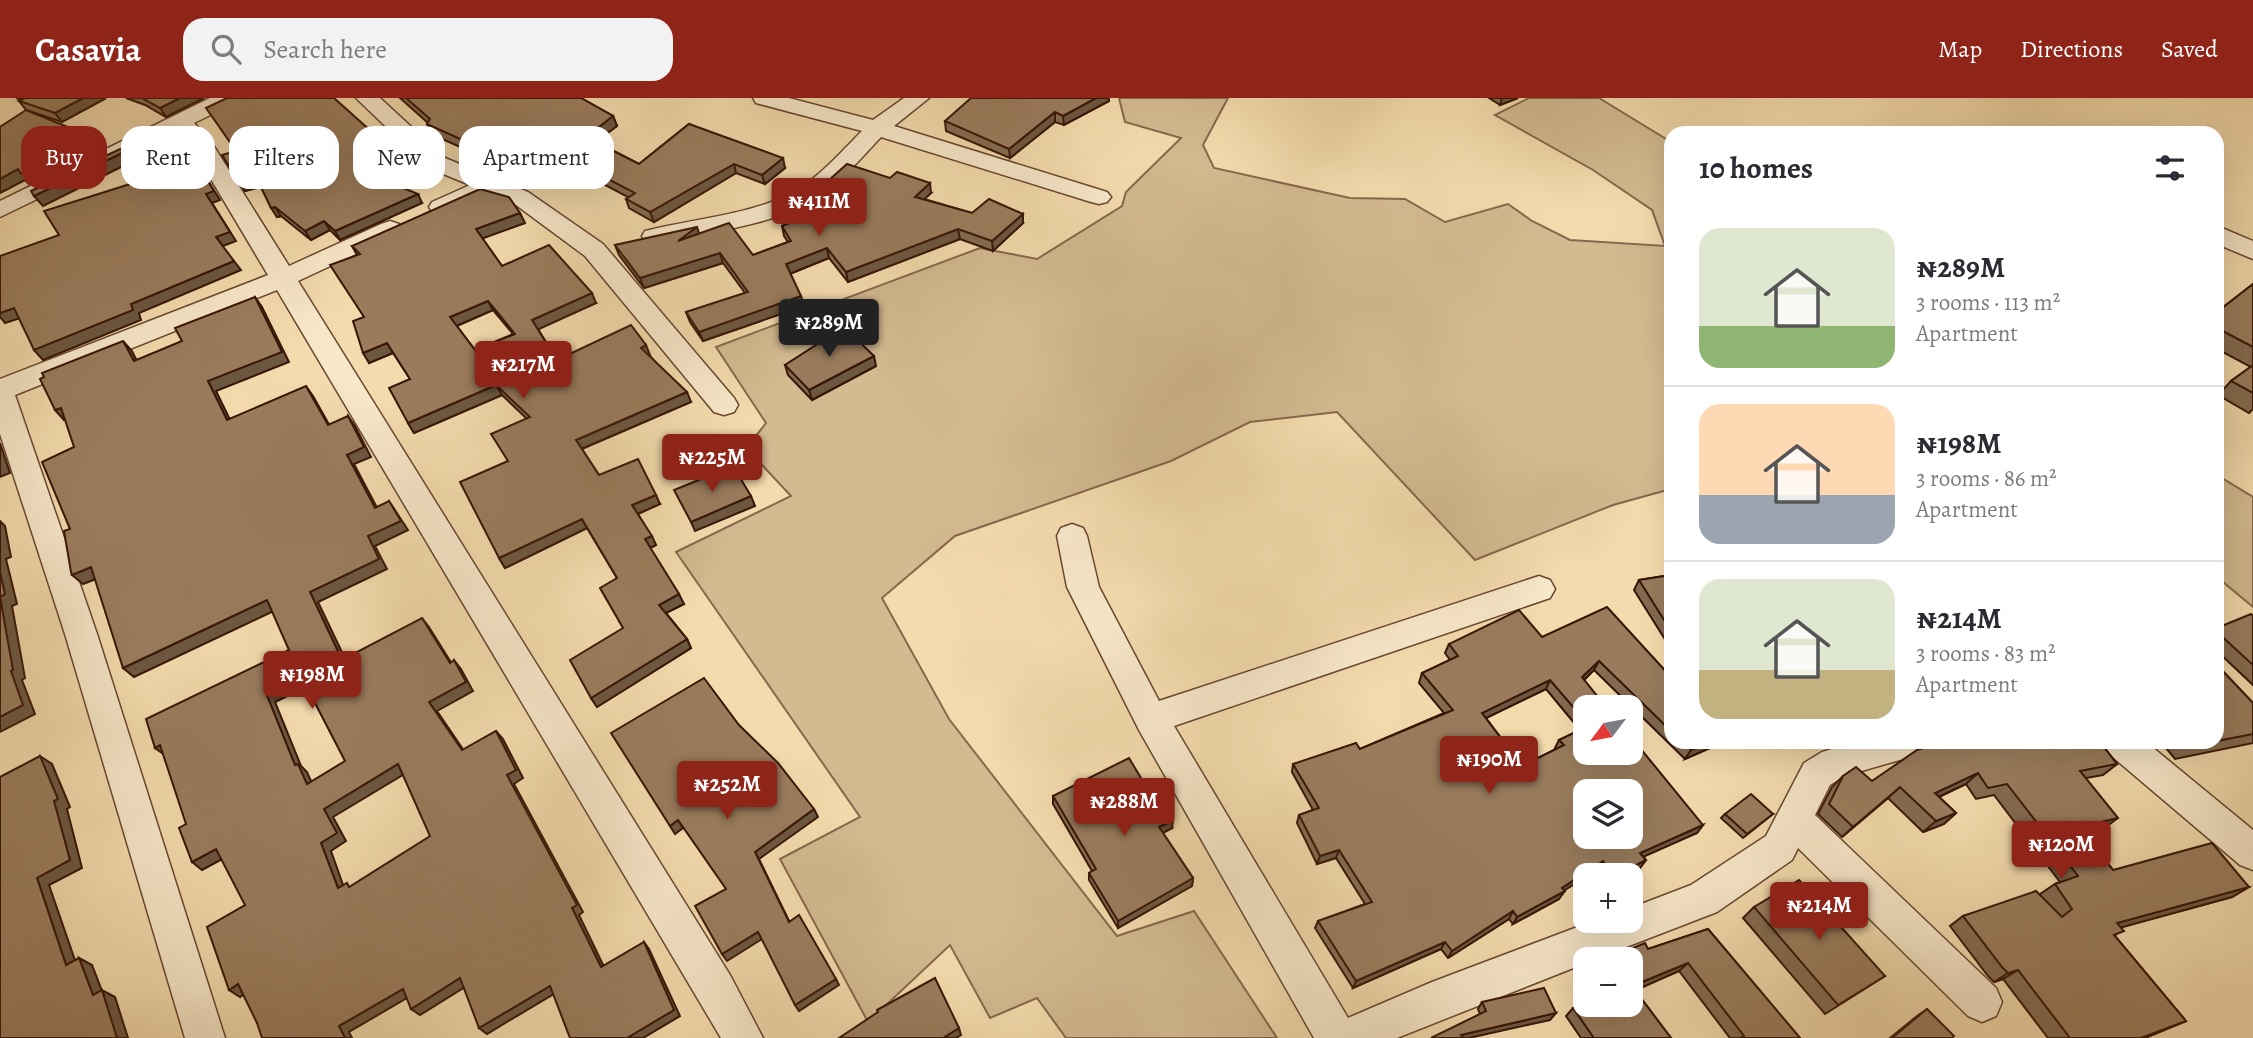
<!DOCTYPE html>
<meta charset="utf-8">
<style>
:root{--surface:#fff;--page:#f2f2f3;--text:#2b2b33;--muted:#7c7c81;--line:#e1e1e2;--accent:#8f2418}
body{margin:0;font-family:Alegreya,serif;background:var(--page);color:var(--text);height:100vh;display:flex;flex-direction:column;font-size:26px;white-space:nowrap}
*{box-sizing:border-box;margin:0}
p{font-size:23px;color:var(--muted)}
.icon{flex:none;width:38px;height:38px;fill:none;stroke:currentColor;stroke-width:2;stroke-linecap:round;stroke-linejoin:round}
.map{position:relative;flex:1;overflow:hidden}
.sheet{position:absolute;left:1664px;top:28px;width:560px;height:623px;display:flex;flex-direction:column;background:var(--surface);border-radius:21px;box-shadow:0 7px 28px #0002}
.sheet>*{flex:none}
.guide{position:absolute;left:21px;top:28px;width:665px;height:63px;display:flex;gap:14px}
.needle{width:46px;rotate:238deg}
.buttons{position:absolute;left:1573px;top:597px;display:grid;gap:14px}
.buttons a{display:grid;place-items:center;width:70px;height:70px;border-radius:14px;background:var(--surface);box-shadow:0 7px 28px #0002;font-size:35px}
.price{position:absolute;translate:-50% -60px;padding:0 16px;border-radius:7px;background:var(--accent);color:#fff;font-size:23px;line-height:46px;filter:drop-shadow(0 2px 4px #0008)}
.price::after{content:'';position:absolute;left:50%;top:42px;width:21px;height:16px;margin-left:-10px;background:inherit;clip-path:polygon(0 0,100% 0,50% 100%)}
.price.current{background:#222;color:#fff}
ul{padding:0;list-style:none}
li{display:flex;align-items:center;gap:21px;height:175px;padding:0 35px}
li+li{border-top:2px solid var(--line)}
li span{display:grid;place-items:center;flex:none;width:196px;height:140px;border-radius:21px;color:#555}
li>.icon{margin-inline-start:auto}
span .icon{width:84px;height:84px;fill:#fffc;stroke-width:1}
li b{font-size:30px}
h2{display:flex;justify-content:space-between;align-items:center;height:84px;padding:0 35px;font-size:30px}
.tag{padding:0 24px;border-radius:21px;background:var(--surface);box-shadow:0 7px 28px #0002;font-size:24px;line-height:63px}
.tag.current{background:var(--accent);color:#fff}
header{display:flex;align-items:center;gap:42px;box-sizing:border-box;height:98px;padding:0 35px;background:var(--accent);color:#fff}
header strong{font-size:33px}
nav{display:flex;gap:38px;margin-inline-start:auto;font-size:24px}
.search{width:490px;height:63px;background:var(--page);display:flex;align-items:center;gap:18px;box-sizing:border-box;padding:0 24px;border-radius:21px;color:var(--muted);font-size:26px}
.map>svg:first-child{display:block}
.green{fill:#d4ba91;stroke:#86684c;stroke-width:2}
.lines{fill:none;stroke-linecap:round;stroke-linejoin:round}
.minor-casing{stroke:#674730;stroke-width:3}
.minor{fill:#f8e8ca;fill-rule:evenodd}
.wall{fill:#846b50;stroke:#381607;stroke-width:2;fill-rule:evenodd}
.shaded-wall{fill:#6c5741;stroke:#381607;stroke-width:2}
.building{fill:#9a7c5d;stroke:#381607;stroke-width:2;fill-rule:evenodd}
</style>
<header>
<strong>Casavia</strong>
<div class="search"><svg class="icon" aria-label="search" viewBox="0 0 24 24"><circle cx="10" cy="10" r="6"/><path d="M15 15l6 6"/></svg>Search here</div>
<nav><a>Map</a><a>Directions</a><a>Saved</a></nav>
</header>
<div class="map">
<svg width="2253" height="940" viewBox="0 0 2253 940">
<rect width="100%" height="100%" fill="#f4dbad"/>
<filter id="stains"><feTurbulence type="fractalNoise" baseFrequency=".00286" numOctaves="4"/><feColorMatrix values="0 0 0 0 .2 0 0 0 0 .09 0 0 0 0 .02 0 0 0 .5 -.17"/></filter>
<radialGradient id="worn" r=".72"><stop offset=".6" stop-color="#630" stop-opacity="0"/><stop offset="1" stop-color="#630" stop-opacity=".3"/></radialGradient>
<g class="green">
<path d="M1119,0H1228L1203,47L1214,70L1350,100L1405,101L1445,124L1508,106L1532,123L1570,142L1665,148L1652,112L1593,72L1495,17L1529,0H1599L1671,44V391L1613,407L1475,462L1337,314L1250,324L1171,363L955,438L882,500L949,621L1117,838L1194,813L1277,940H1066L1037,900L990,920L950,847L868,924L780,761L860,719L676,454L791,398L761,366L744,353L766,325L716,249L980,150L1037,161L1122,108L1126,94L1181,40L1125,24Z"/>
<path d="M2217,377L2253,399V509L2217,479Z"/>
</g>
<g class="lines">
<defs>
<g id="minor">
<path d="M210,0H238L235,5L194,25L210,42L289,168L381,126L390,123L399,126L402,131L399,136L298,183L730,877L763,940H721L277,192L15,297L97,536L225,940H185L65,536L0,336V281L268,177L190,46L176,34L0,119V103Z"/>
<path d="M356,0H380L445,60L528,94L603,146L734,300L738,307L734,314L724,317L714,314L585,158L512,104L490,95C473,103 451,119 432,114L429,109L432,104L470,87L429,70Z"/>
<path d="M753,0H789L873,22L904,0H929L894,28L1107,94L1111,99L1107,104L1099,106L1091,104L881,39C858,63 836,91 805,107C762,129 702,135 654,146L645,143L642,138L645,133C692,121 744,118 788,97C817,82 839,56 862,33L756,5Z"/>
<path d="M2217,128L2253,143V161L2217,146Z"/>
<path d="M1072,426L1083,430L1087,438L1099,489L1159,603L1539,478L1550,482L1555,491L1550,500L1174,628L1348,920L1432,884L1596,822H1631V810L1691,787L1766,738L1804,665L1822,654L1855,644H1930L1924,655L1844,678L1830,687L1815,717L1996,890L2002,904L1996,918L1982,924L1968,918L1798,750L1792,762L1717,814L1595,861H1586V865L1397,940H1314L1139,632L1067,489L1057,438L1061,430Z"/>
<path d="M2102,644H2146L2253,732V772L2240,767L2108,655Z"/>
</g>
</defs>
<use href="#minor" class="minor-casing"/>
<use href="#minor" class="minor"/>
</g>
<g class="wall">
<path d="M16,0H106L62,24L26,12L19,3L21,2Z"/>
<path d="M126,0H204L166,19L145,7Z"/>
<path d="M400,0H581L613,18L617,28L596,44L639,66L689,26L785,70L765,86L736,75L654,124L629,110L626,101L628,99L562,64L538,77L515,62L505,69L431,36L427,26L428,25Z"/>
<path d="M1489,0H1518L1500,7Z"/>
<path d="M1109,3L1064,27L1055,24L1010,60L946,33L945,23Z"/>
<path d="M381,42L386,51L384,52L397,70L376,78L422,105L340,142L330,132L311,142L281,118L277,119L261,89L245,93L235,53Z"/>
<path d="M931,95L924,101L972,115L1023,125L993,153L960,141L848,184L829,160L790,176L804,208L703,243L690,224L686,214L745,195L723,165L644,190L619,157L615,147L699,136L753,157L788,144L784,138L782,128L795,123L790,116L787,106Z"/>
<path d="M525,125L482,140L502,168L596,205L538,231L557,262L650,257H649L691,304L582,351L599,377L660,406L638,416L656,447L650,450L684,506L666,515L687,541L691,550L597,609L591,600L623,530L617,480L587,430L505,470L499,460L508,363L527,321L502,297L414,335L408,325L410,281L393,255L369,265L357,157L352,148ZM493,212L513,236L475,252L457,228Z"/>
<path d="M2253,186V311L2249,315L2218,297L2231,283L2251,269L2217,251V214Z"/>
<path d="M785,267L876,268L812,302L788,277Z"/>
<path d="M1671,477V551L1634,492L1639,482Z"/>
<path d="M2253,518V587L2217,553V530Z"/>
<path d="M1542,539L1671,579V644H1723L1722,645L1685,661L1594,572L1584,582L1586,609V654L1703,727L1697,735L1643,758L1646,762L1640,770L1626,777H1602L1598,771L1588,777H1586V779L1564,792L1559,801L1513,826L1509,821L1448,860L1441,851L1353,890L1315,830L1318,823L1365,806L1336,760L1317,766L1297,725L1299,717L1313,712L1292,674L1293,666L1360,651L1444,615L1419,585L1422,575L1450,562L1445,555L1449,546ZM1546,591L1580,632L1559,642L1555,650L1556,651L1522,668L1486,620Z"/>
<path d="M2217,567L2253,605V645L2175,661L2161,644H2217Z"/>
<path d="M1937,644H2100L2117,666L2103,677L2086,680L2103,731L2084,735L2113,772L2249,789L2232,799L2121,829L2115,838L2186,923L2145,940H2048L2003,881L1994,884L1988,878L1950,828L1963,818L2040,796L2055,786L2060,784L1994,697L1976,701L1966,686L1939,699L1956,715L1944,726L1923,734L1888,700L1842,739L1818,716L1832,689L1843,678L1872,683L1934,647Z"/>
<path d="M1053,698L1172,730L1163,735L1193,780L1192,788L1118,830L1089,782V775L1092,773L1053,706Z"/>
<path d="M1725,716H1773L1743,740L1721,720Z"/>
<path d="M1754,809L1885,878L1825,916L1743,820Z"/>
<path d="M1708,831L1800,940H1730L1679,873L1635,892L1671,940H1581L1566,918L1573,910L1631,906V861H1618L1623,854L1648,851Z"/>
<path d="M1482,904L1550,922L1480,916L1478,911Z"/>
<path d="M1927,911L1952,940H1890L1917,918Z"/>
</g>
<g class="shaded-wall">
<path d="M83,0H106L62,24L55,15Z"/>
<path d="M180,0H204L166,19L160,10Z"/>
<path d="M1096,0H1109V3L1064,27L1063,18Z"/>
<path d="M1502,0H1518L1500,7Z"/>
<path d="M1055,14V24L1010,60L1009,51Z"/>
<path d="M613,18L617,28L590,48L586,39Z"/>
<path d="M95,40L102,50L29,86L25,82L0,95V81L18,71Z"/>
<path d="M381,42L386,51L382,53L377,44Z"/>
<path d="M126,53L133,63L43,108L34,98Z"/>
<path d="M511,53L515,62L505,69L500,59Z"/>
<path d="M558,55L562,64L538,77L534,68Z"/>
<path d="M783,60L785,70L765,86L762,77Z"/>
<path d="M392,61L397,70L367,82L362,73Z"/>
<path d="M197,65L220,102L212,105L236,143L223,148L216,139Z"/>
<path d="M734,66L736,75L654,124L650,114Z"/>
<path d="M256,79L262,88L245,93L239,84Z"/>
<path d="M930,85L931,95L916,109L915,99Z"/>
<path d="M418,96L422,105L340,142L335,133Z"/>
<path d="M275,109L281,118L277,119L271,110Z"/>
<path d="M520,115L525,125L481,141L476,131Z"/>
<path d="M1023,116V125L993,153L992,143Z"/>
<path d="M324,123L330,132L311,142L305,133Z"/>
<path d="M697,129L700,138L678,143Z"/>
<path d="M958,131L960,141L848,184L846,174Z"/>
<path d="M827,150L829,160L789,176L786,166Z"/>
<path d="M720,155L723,165L644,190L640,180Z"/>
<path d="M234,163L241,172L139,215L141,222L43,262L34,252L131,206Z"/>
<path d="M592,195L596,205L537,232L532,222Z"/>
<path d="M801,198L804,208L703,243L699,234Z"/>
<path d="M255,199L262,209L289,264L216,293L235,332L227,322L208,283Z"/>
<path d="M488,203L493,212L456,228L450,219Z"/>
<path d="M14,210L23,219L5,225L0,219V215Z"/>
<path d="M123,243L132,253L142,273L134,263Z"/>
<path d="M387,245L393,255L369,265L363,255Z"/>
<path d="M646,247L650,257L645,259L641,250Z"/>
<path d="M874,258L876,268L812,302L809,292Z"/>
<path d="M496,287L502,297L414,335L408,325Z"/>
<path d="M306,288L313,298L335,337L328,327Z"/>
<path d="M687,294L691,304L581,351L576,342Z"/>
<path d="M61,310L71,320L64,322L55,312Z"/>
<path d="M348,318L355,328L371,359L354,366L382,419L375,410L347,357Z"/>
<path d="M0,345L10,375L0,379Z"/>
<path d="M656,397L660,406L637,416L632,407Z"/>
<path d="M751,398L755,408L695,433L691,424Z"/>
<path d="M389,403L408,432L375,448L387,471L318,504L350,571L342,562L310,494L368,438Z"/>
<path d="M582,421L587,430L505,470L499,460Z"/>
<path d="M0,423L5,428L11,459L6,461L17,506L12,508L25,580L22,582L35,616L0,634V619L11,573L0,499Z"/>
<path d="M652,438L656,447L650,450L645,441Z"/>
<path d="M91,469L101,479L83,486L72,477Z"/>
<path d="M679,496L684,506L664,516L659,507Z"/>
<path d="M267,502L276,512L134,579L123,570Z"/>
<path d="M422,520L429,529L457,574L450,565Z"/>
<path d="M687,541L691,550L597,609L591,600Z"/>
<path d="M454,562L461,571L473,593L437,613L469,660L462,652L429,604Z"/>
<path d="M1599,563L1594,572L1577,589L1582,579Z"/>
<path d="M301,578L310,587L275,604L301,668L307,674L316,694L307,686L295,667L266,595Z"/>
<path d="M1550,582L1546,591L1478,624L1482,615Z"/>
<path d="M496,633L503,641L523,680L514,686L583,814L579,817L607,875L601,869L507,677Z"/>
<path d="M1710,644H1723L1685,661L1691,652Z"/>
<path d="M160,647L166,658L155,650Z"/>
<path d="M40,658L52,666L70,709L67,711L82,770L49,787L79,874L66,867L37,780Z"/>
<path d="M398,666L406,675L333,719L346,743L331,753L347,798L338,790L321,745L324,711Z"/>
<path d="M1978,675L1966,686L1923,706L1935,695Z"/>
<path d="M1900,689L1888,700L1842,739L1853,729Z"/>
<path d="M814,711L818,719L759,761L793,831L755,754Z"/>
<path d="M1956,715L1944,726L1923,734L1936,723Z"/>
<path d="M2118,720L2103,731L2065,740L2079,729Z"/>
<path d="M678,722L683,730L675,736L670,728Z"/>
<path d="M1173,722L1172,730L1159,737V729Z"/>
<path d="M1703,727L1697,735L1634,763L1640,755Z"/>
<path d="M216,751L226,759L202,772L192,764Z"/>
<path d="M1339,752L1336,760L1317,766L1320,758Z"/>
<path d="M1646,762L1640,770L1626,777H1617Z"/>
<path d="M1603,763L1598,771L1588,777H1586V779L1557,797L1562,790Z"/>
<path d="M1193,780L1192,788L1118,830V823Z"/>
<path d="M2249,789L2232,799L2101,835L2117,825Z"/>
<path d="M1565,793L1559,801L1513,826L1517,819Z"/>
<path d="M1513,813L1509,821L1448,860L1452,853Z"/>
<path d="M758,834L762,841L727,863L722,856Z"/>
<path d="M644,844L649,851L680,918L643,940H627Z"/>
<path d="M1445,844L1441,851L1353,890L1356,883Z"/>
<path d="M79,860L92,867L104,898L102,892L115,899L128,940H117L93,897Z"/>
<path d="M1688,865L1679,873L1634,893L1642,884Z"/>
<path d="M2018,872L2003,881L1994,884L2008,875Z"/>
<path d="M460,880L468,887L420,917L411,911Z"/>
<path d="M836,881L839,887L799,913L795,907Z"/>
<path d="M238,886L249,893L240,899L229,892Z"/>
<path d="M550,888L557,894L487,936L479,930Z"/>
<path d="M403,891L412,897L349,934L352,940H345L339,928Z"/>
<path d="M1556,915L1550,922L1469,940H1459L1461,937Z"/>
<path d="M2186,923L2145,940H2141Z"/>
<path d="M959,930L961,937L956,940H943Z"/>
</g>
<g class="building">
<path d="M25,0H83L55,15L19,3Z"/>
<path d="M142,0H180L160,10Z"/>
<path d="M227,0H334L381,42L377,44L392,61L362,73L418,96L335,133L324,123L305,133L275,109L271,110L256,79L239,84L222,57L236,53L206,10Z"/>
<path d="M406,0H581L613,18L586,39L639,66L689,26L783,60L762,77L734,66L650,114L626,101L635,95L558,55L534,68L511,53L500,59L427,26L430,21Z"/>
<path d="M971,0H1096L1063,18L1055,14L1009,51L945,23Z"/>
<path d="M26,12L95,40L21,76L18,71L0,81V29Z"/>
<path d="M120,51L126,53L34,98L31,93Z"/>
<path d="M197,65L214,93L206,96L230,134L216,139L234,163L131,206L133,212L34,252L14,210L0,215V158L59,137L44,113Z"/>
<path d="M847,66L890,80L897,74L930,85L915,99L972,115L989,101L1023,116L992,143L958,131L846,174L827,150L786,166L801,198L699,234L686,214L748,194L720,155L640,180L615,147L697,129L678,143L729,125L753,157L791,143L782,128L799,121L787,106L818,92Z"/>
<path d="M480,91L509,99L520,115L476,131L502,168L549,147L592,195L532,222L557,262L631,227L646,247L641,250L687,294L576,342L599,377L638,361L656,397L632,407L652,438L645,441L679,496L659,507L687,541L591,600L570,562L623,530L600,490L617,480L582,421L499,460L460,384L508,363L491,336L530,319L496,287L408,325L389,290L410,281L387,245L363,255L353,223L364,219L330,167L360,156L352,148ZM488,203L515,236L475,252L450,219Z"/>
<path d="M2253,186V249L2217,230V214Z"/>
<path d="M255,199L282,254L208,283L227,322L306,288L328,327L348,318L364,349L347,357L375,410L389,403L401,423L368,438L379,461L310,494L342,562L422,520L450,565L454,562L466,584L429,604L462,652L496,633L516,672L507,677L577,807L572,810L601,869L644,844L674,912L627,940H570L550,888L479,930L460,880L411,911L403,891L339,928L345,940H262L257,925L238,886L229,892L207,829L245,807L216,751L192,764L179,730L186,726L160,647L155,650L146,621L289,552L267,502L123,570L91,469L72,477L71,474L64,433L70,431L42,364L74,349L61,310L55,312L40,281L44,279L42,275L123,243L134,263L182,243L175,230ZM301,578L345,663L307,686L298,666L295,667L266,595ZM398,666L430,738L349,789L347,785L338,790L321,745L337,735L324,711Z"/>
<path d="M844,229L874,258L809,292L785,267Z"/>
<path d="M2253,267V295L2231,283Z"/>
<path d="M733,368L751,398L691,424L674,392Z"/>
<path d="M0,474L5,496L0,499L13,572L11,573L23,607L0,619Z"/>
<path d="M1671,477V533L1639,482Z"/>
<path d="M1607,509L1671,579V633L1599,563L1582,579L1606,609H1586V624L1550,582L1482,615L1522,668L1564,647L1559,642L1586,629V654H1631V639L1703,727L1640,755L1646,762L1617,777H1614L1603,763L1562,790L1565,793L1517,819L1513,813L1452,853L1445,844L1356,883L1318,823L1372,804L1339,752L1320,758L1299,717L1319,710L1293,666L1356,645L1360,651L1453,612L1422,575L1458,558L1449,546L1519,512L1542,539ZM1586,693H1631V738H1586Z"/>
<path d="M2251,516L2253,518V567L2217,534V530Z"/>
<path d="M2217,567L2253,605V636L2217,643Z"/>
<path d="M704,580L739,627L778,665L814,711L755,754L789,824L799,817L836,881L795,907L758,834L722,856L695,808L726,791L678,722L670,728L611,635Z"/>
<path d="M1683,644H1710L1691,652Z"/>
<path d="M1938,644H2100L2117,666L2080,673L2118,720L2079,729L2113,772L2212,745L2249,789L2117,825L2124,833L2114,837L2186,923L2141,940H2070L2018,872L2008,875L2002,869L1963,818L2036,793L2062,819L2072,811L2055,786L2078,778L2007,686L1988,690L1978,675L1935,695L1956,715L1936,723L1900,689L1853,729L1829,706L1843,678L1856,669L1872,683L1917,652L1937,646Z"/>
<path d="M2188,644H2214L2192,648Z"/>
<path d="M40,658L58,701L54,703L70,762L37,780L66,867L79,860L93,897L102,892L117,940H0V679Z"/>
<path d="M1129,660L1150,695L1154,693L1173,722L1159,729L1193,780L1118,823L1089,775L1096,771L1053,698Z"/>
<path d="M1751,696L1773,716L1747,736L1725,716Z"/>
<path d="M1799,782L1885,878L1838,907L1754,809Z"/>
<path d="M1708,831L1800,940H1740L1744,938L1688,865L1642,884L1631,866V861H1628L1623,854L1645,845L1648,851Z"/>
<path d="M935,880L959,930L943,940H839L878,914L877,912Z"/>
<path d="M1631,887L1671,940H1594L1573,910L1586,903V906H1631Z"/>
<path d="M1544,890L1556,915L1461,937L1463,940H1431L1486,913L1482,904Z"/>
<path d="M1927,911L1954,938L1952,940H1892Z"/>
</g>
<rect width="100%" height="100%" filter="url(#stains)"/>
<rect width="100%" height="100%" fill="url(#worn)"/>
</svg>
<div class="buttons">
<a><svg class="needle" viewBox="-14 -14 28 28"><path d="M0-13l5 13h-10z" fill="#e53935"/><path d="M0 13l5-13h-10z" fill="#7c7c81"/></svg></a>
<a><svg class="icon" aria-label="layers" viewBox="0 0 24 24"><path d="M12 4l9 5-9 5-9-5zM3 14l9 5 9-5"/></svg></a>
<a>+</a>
<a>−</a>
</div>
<b class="price" style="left:819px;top:140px">₦411M</b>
<b class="price current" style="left:829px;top:261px">₦289M</b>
<b class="price" style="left:523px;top:303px">₦217M</b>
<b class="price" style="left:712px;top:396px">₦225M</b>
<b class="price" style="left:312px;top:613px">₦198M</b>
<b class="price" style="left:1489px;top:698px">₦190M</b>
<b class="price" style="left:727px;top:723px">₦252M</b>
<b class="price" style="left:1124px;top:740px">₦288M</b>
<b class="price" style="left:2061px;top:783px">₦120M</b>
<b class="price" style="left:1819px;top:844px">₦214M</b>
<div class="guide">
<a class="tag current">Buy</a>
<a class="tag">Rent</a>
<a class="tag">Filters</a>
<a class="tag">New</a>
<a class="tag">Apartment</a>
</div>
<section class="sheet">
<h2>10 homes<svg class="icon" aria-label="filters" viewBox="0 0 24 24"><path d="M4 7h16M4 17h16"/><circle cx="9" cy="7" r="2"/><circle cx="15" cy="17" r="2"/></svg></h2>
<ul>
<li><span style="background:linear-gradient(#dfe7d0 70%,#8fb573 0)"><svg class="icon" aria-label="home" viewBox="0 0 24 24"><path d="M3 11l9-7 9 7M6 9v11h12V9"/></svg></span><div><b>₦289M</b><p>3 rooms · 113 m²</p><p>Apartment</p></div></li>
<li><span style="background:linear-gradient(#ffd9b3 65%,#9aa5b1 0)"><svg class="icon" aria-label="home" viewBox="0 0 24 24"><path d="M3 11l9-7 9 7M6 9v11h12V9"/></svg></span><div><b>₦198M</b><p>3 rooms · 86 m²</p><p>Apartment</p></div></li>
<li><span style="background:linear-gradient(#dfe7d0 65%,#c2b280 0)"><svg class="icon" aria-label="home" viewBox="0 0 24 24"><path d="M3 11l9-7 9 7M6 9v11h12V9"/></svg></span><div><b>₦214M</b><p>3 rooms · 83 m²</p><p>Apartment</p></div></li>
</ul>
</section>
</div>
